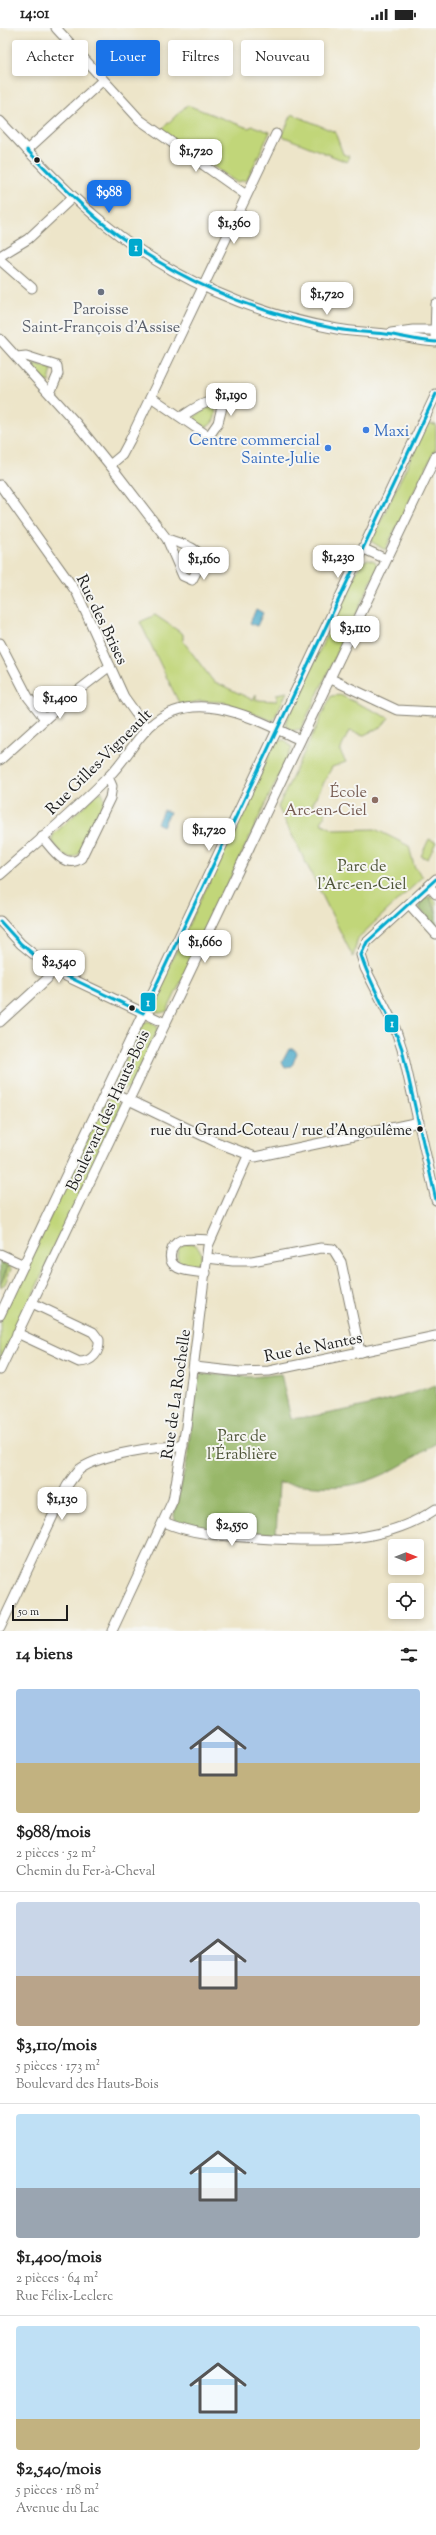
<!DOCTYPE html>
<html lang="fr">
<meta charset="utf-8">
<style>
:root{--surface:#fff;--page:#f6f6f6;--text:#222;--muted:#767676;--line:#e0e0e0;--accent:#1a73e8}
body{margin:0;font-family:"Sorts Mill Goudy",serif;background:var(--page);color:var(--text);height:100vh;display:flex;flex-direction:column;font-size:15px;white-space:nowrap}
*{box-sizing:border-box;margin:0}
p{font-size:13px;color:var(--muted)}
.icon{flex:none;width:22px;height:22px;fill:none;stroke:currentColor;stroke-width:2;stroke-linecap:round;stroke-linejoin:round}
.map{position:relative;height:1603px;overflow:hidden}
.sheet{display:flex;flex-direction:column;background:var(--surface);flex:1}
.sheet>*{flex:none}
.guide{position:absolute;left:12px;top:12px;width:412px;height:36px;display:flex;gap:8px}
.needle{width:26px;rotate:90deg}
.tools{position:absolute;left:388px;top:1511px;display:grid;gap:8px}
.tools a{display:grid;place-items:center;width:36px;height:36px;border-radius:4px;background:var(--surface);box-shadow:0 2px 6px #0003;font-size:20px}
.scale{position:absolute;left:12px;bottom:10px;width:56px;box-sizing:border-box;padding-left:4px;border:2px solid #1c1c1c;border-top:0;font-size:11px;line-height:14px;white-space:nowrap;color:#1c1c1c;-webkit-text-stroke:3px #f6f6f2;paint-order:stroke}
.price{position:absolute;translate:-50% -34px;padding:0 9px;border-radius:8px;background:#fff;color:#222;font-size:13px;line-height:26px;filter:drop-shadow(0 1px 2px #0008)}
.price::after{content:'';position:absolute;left:50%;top:24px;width:12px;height:9px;margin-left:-6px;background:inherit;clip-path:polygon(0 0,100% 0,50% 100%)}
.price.active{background:var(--accent);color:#fff}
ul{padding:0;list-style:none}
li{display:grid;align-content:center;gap:8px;height:212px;padding:0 16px}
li+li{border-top:1px solid var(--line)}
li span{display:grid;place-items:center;height:124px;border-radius:4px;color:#555}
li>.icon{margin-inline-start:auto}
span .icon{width:72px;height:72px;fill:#fffc;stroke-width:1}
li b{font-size:17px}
h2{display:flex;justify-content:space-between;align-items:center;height:48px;padding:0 16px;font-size:17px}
.chip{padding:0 14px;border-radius:4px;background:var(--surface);box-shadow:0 2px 6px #0003;font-size:14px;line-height:36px}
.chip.active{background:var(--accent);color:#fff}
.status{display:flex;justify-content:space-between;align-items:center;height:28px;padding:0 20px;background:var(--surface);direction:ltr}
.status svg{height:11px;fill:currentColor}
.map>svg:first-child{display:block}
.green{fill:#c1d679;stroke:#6e794a}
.forest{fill:#98b769;stroke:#5a6a42}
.water{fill:#4aa9c9;stroke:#336272}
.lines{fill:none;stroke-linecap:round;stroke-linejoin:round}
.minor-casing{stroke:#848072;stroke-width:11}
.minor{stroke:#fff;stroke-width:9}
.bus-1-casing{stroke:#f6f6f2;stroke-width:6}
.bus-1{stroke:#00a9ce;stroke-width:3}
.bus-dot{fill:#1c1c1c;stroke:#f6f6f2;stroke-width:1.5}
.worship-dot{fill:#6b7280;stroke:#f6f6f2;stroke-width:1.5}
.shop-dot{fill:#3f7fe0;stroke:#f6f6f2;stroke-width:1.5}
.education-dot{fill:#8d6e63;stroke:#f6f6f2;stroke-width:1.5}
.labels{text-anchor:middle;stroke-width:4;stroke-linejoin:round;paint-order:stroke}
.bus-label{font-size:15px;fill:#1c1c1c;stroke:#f6f6f2;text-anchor:end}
.worship-label{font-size:16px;fill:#5b616d;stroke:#f6f6f2}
.shop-label{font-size:16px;fill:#366cbe;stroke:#f6f6f2;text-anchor:start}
.street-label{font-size:16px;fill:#1c1c1c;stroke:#f6f6f2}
.education-label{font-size:16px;fill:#785e54;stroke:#f6f6f2;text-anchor:end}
.park-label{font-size:16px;fill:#4e5438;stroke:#f6f6f2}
.line-badge{stroke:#f6f6f2;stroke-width:1.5}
.badge-label{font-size:11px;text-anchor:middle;font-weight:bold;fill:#fff}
</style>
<div class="status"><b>14:01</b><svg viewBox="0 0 49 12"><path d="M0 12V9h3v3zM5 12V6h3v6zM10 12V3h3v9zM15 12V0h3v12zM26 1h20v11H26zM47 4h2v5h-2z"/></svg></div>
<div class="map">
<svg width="436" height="1603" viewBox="0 0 436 1603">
<rect width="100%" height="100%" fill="#f6f6f2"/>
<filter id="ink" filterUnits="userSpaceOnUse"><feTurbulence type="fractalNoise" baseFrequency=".025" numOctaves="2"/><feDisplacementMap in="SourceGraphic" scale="8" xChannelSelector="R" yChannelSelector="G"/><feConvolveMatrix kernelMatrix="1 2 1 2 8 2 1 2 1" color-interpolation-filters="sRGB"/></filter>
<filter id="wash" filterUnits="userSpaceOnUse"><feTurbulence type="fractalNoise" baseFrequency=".012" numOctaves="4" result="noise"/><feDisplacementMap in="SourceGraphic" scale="16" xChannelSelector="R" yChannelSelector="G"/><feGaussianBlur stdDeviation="0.9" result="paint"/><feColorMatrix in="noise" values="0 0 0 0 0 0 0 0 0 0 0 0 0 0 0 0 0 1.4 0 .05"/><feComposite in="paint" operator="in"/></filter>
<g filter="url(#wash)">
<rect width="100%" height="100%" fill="#ede5c9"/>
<g class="green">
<path d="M187,77L248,100L253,98L270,104L247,152L236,154L161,102Z"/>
<path d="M292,86L335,104L343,126L349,128L347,134L282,108Z"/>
<path d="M31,334L52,341L49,354L45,353L30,336Z"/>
<path d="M209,379L215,381C217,388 213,397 206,399L196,394L194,389Z"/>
<path d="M430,396L436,397V420L385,522L372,514V511L425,400Z"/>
<path d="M181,522L196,529L191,543L185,542L179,527Z"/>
<path d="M368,531L375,533L378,539L301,701L291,703L286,697V693L361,535Z"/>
<path d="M155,587L183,606V613L213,653L253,672L256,666V672L277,673V666L287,664L273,693L223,674L200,673L180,677L140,594Z"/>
<path d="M340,667L389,690L382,698L364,707L349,703L340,723L346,734L332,739L312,777L326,784L321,795L334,802L375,801L409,818L414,838L423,849L358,910L353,929L278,779L331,668Z"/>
<path d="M285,712L292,720L167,983L160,985L154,982L152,974L274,716L278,713Z"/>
<path d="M102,764L105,772L79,826L72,830L64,828L52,813L53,807L98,765Z"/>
<path d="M429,811L436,814L428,831L421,828Z"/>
<path d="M426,868L432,869L436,874V884L432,874L421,873L419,880L420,873Z"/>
<path d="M149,993L156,997L158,1001L131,1059L120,1062L117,1059L115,1052L143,995Z"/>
<path d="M111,1070L117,1071L121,1079L0,1336V1293L105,1074Z"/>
<circle cx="189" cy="1227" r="12"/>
<path d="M0,1232L9,1236L11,1241L5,1256L0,1259L8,1239L0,1235Z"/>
</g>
<g class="forest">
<path d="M430,870L436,884V899L419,880L423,871Z"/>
<path d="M0,1235L8,1239L0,1257Z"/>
<path d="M202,1346L252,1349L281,1346L291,1391C341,1385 388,1374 436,1357V1415C407,1434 379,1454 344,1458C323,1460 300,1456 279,1455L276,1506C251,1504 194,1506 175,1492L174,1487L187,1432L197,1351Z"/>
</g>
<g class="water">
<path d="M256,581L263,585L257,598L250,595Z"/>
<path d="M163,782L170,784L163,798L157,795Z"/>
<path d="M289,1021H294L297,1025L292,1038L285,1039L282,1034Z"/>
</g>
</g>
<g filter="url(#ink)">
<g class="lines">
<defs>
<g id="minor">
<path d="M56,0L140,92L246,167"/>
<path d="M0,93C34,129 67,166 106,197C172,251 253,286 337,301C353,304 369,304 385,306C403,308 418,313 436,314"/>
<path d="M27,122L102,53"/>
<path d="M0,228L28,211L73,169"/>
<path d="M0,232L32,260"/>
<path d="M391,305L413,302H436"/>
<path d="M435,308L436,276"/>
<path d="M0,311L76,395L117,446L167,511L183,548L192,552L202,533C201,519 178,515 167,511"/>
<path d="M17,329L26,328L57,338L58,346L50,365"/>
<path d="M151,369L205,406L209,408L218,395L222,379C213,365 191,383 181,389"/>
<path d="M110,437L122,427L130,412L276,106"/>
<path d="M0,457L77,565L124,669L147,701"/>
<path d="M364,521L386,531"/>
<path d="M0,615L28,669L45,691"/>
<path d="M331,651L397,682L436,684"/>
<path d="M0,732L71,668L110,638"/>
<path d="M42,809C52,820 64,842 81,830L110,770L112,758L108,749"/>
<path d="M0,847C36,815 74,784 108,749C124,734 134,713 150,698C195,657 255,691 300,712"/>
<path d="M436,851L367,914L361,927L365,940L394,997L402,1021L436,1172"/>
<path d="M429,858L436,866"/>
<path d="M409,876L436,906"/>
<path d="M0,893L21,916L53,942L165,995"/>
<path d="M0,994L47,951L53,942"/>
<path d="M108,1062L216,1114L255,1129L419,1094"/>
<path d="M0,1226L24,1237"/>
<path d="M207,1230L233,1233H252L321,1220L333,1221L341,1234L360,1324"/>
<path d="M206,1245C193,1243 166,1244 171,1224C172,1219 176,1214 181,1212C189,1210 201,1212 209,1212"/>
<path d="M0,1287L436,366"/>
<path d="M17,1305L79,1334C92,1334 100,1324 99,1312L93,1304L32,1275"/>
<path d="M195,1339L240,1344L269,1343L436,1308"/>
<path d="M0,1342L436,428"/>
<path d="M164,1494C194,1507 224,1508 256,1510C318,1514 382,1517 436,1481"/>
<path d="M0,1600L67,1458C71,1452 75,1446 80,1441C101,1426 157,1418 183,1418"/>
<path d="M112,1603L173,1472L186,1399L208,1218L248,1128"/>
</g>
</defs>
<use href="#minor" class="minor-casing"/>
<use href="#minor" class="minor"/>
<defs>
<g id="bus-1">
<path d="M27,122C53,148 77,175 106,198C173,250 253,285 337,301C353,304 369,304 385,306C402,308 419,313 436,314"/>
<path d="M436,851L367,914L361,927C371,960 391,988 402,1021L436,1172"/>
<path d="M0,893L21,916L50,940L143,985L436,366"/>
</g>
</defs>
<use href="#bus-1" class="bus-1-casing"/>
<use href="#bus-1" class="bus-1"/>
</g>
</g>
<g class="bus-dot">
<circle cx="37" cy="132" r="3.5"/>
<circle cx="132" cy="980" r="3.5"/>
<circle cx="420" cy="1101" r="3.5"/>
</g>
<circle class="worship-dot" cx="101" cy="264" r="4"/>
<g class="shop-dot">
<circle cx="366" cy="402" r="4"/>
<circle cx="328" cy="420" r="4"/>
</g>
<circle class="education-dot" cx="375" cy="772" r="4"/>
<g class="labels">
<g class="bus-label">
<text x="412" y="1107">rue du Grand-Coteau / rue d'Angoulême</text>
</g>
<g class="worship-label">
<text x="101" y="286">Paroisse<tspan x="101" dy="18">Saint-François d'Assise</tspan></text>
</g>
<g class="shop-label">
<text x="374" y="408">Maxi</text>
<text x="320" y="417" text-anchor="end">Centre commercial<tspan x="320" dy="18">Sainte-Julie</tspan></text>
</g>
<g class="street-label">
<text transform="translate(103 591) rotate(64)" y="6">Rue des Brises</text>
<text transform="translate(98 733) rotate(-45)" y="6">Rue Gilles-Vigneault</text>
<text transform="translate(107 1082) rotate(-65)" y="6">Boulevard des Hauts-Bois</text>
<text transform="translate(313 1318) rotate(-11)" y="6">Rue de Nantes</text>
<text transform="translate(175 1366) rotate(-82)" y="6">Rue de La Rochelle</text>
</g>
<g class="education-label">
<text x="367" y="769">École<tspan x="367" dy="18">Arc-en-Ciel</tspan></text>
</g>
<g class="park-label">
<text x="362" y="843">Parc de<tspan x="362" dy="18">l'Arc-en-Ciel</tspan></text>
<text x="242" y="1413">Parc de<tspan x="242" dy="18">l'Érablière</tspan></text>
</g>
</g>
<g class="line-badge">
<rect x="128" y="210" width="15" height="19" rx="4" fill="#00a9ce"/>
<rect x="140" y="964" width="16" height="20" rx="4" fill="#00a9ce"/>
<rect x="384" y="986" width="15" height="19" rx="4" fill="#00a9ce"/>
</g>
<g class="badge-label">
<text x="136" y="223">1</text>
<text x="148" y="978">1</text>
<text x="392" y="999">1</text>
</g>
</svg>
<div class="tools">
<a><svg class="needle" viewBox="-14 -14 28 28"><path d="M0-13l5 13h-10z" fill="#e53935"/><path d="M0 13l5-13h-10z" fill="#767676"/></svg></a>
<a><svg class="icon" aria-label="locate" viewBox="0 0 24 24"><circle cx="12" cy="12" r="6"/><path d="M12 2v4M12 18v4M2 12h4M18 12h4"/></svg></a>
</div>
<div class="scale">50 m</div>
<b class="price" style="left:196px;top:145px">$1,720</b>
<b class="price active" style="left:109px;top:186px">$988</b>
<b class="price" style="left:234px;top:217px">$1,360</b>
<b class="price" style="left:327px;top:288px">$1,720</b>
<b class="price" style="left:231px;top:389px">$1,190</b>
<b class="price" style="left:338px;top:551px">$1,230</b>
<b class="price" style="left:204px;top:553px">$1,160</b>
<b class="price" style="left:355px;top:622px">$3,110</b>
<b class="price" style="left:60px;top:692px">$1,400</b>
<b class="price" style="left:209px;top:824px">$1,720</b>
<b class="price" style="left:205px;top:936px">$1,660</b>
<b class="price" style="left:59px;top:956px">$2,540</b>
<b class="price" style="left:62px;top:1493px">$1,130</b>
<b class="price" style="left:232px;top:1519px">$2,550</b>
<div class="guide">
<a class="chip">Acheter</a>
<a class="chip active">Louer</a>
<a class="chip">Filtres</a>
<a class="chip">Nouveau</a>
</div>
</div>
<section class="sheet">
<h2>14 biens<svg class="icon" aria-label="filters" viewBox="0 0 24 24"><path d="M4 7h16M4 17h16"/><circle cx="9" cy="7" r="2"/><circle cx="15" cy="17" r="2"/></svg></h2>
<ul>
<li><span style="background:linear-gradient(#a9c7e8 60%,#c2b280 0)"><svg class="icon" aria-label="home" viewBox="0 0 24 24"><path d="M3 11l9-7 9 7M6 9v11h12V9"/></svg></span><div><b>$988/mois</b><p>2 pièces · 52 m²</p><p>Chemin du Fer-à-Cheval</p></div></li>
<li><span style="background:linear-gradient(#c9d6e8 60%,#b9a48a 0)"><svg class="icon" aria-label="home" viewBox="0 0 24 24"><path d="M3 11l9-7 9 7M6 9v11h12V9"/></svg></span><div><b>$3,110/mois</b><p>5 pièces · 173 m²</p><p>Boulevard des Hauts-Bois</p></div></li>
<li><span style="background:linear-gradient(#bfe0f5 60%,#9aa5b1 0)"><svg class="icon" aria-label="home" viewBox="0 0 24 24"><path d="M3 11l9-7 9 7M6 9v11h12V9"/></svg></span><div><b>$1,400/mois</b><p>2 pièces · 64 m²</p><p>Rue Félix-Leclerc</p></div></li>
<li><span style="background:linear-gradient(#bfe0f5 75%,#c2b280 0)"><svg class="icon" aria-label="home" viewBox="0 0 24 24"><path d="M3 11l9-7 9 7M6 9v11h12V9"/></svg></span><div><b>$2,540/mois</b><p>5 pièces · 118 m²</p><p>Avenue du Lac</p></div></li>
</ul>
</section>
